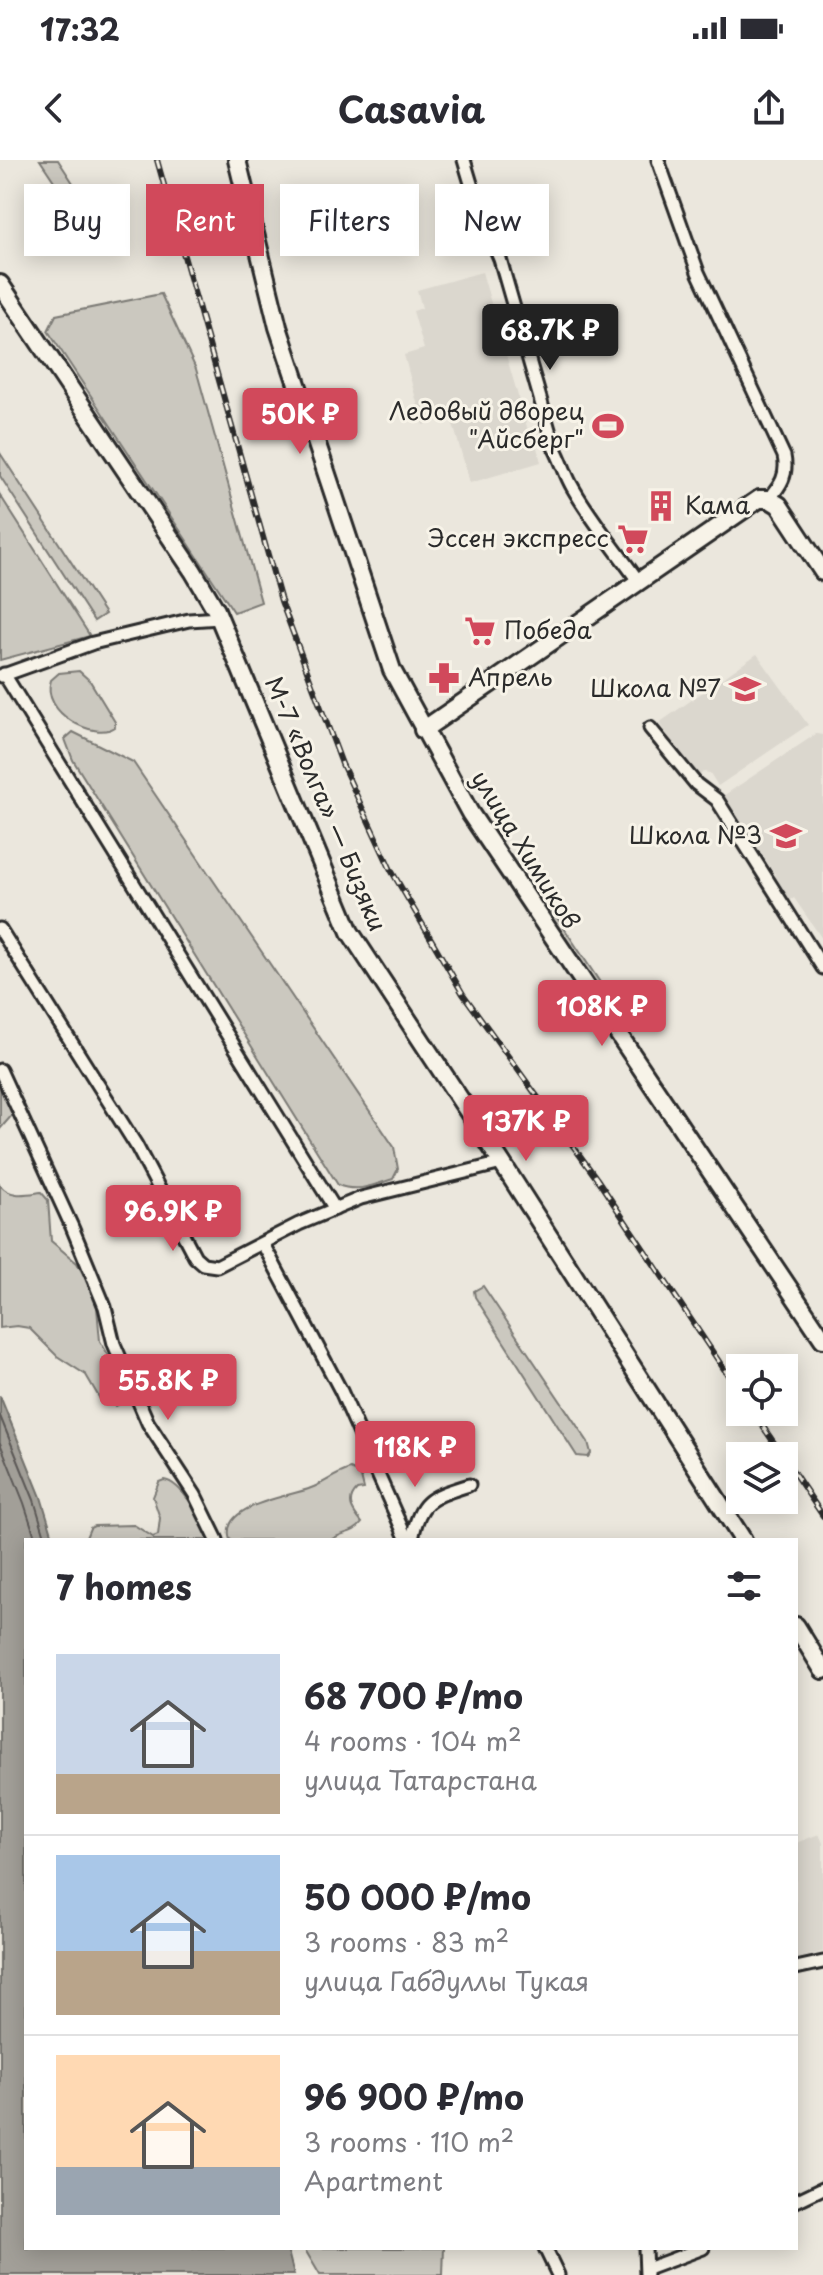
<!DOCTYPE html>
<meta charset="utf-8">
<style>
:root{--surface:#fff;--page:#f2f2f3;--text:#2b2b33;--muted:#7c7c81;--line:#e1e1e2;--accent:#d1495b}
body{margin:0;font-family:"Playpen Sans",sans-serif;background:var(--page);color:var(--text);height:100vh;display:flex;flex-direction:column;font-size:30px;white-space:nowrap}
*{box-sizing:border-box;margin:0}
p{font-size:26px;color:var(--muted)}
.icon{flex:none;width:44px;height:44px;fill:none;stroke:currentColor;stroke-width:2;stroke-linecap:round;stroke-linejoin:round}
.map{position:relative;flex:1;overflow:hidden}
.drawer{position:absolute;left:24px;top:1378px;width:774px;height:712px;display:flex;flex-direction:column;background:var(--surface);border-radius:0px;box-shadow:0 4px 20px #0003}
.drawer>*{flex:none}
.banner{position:absolute;left:24px;top:24px;width:776px;height:72px;display:flex;gap:16px}
.fabs{position:absolute;left:726px;top:1194px;display:grid;gap:16px}
.fabs a{display:grid;place-items:center;width:72px;height:72px;border-radius:0px;background:var(--surface);box-shadow:0 4px 20px #0003;font-size:40px}
.price{position:absolute;translate:-50% -68px;padding:0 18px;border-radius:8px;background:var(--accent);color:#fff;font-size:26px;line-height:52px;filter:drop-shadow(0 2px 4px #0008)}
.price::after{content:'';position:absolute;left:50%;top:48px;width:24px;height:18px;margin-left:-12px;background:inherit;clip-path:polygon(0 0,100% 0,50% 100%)}
.price.current{background:#222;color:#fff}
ul{padding:0;list-style:none}
li{display:flex;align-items:center;gap:24px;height:200px;padding:0 32px}
li+li{border-top:2px solid var(--line)}
li span{display:grid;place-items:center;flex:none;width:224px;height:160px;border-radius:0px;color:#555}
li>.icon{margin-inline-start:auto}
span .icon{width:96px;height:96px;fill:#fffc;stroke-width:1}
li b{font-size:34px}
h2{display:flex;justify-content:space-between;align-items:center;height:96px;padding:0 32px;font-size:34px}
.chip{padding:0 28px;border-radius:0px;background:var(--surface);box-shadow:0 4px 20px #0003;font-size:28px;line-height:72px}
.chip.current{background:var(--accent);color:#fff}
.status{display:flex;justify-content:space-between;align-items:center;height:56px;padding:0 40px;background:var(--surface);direction:ltr}
.status svg{height:22px;fill:currentColor}
header{display:flex;justify-content:space-between;align-items:center;height:104px;padding:0 32px;background:var(--surface);font-size:36px;font-weight:700}
.map>svg:first-child{display:block}
.built{fill:#dbd7ce}
.green{fill:#cbc8bf;stroke:#7b7a75;stroke-width:2}
.water{fill:#a29f98;stroke:#72716c;stroke-width:2}
.lines{fill:none;stroke-linecap:round;stroke-linejoin:round}
.shore{stroke:#5b5957;stroke-width:2}
.street-casing{stroke:#2b2b2b;stroke-width:17}
.secondary-casing{stroke:#2b2b2b;stroke-width:22}
.street{stroke:#f7f3e8;stroke-width:11}
.secondary{stroke:#f7f3e8;stroke-width:16}
.rail-casing{stroke:#2b2b2b;stroke-width:6}
.rail{stroke:#f7f3e8;stroke-width:3;stroke-dasharray:9;stroke-linecap:butt}
.labels{text-anchor:middle;stroke-width:6;stroke-linejoin:round;paint-order:stroke}
.poi-label{font-size:24px;fill:#2b2b2b;stroke:#f7f3e8;text-anchor:end}
.street-label{font-size:24px;fill:#2b2b2b;stroke:#f7f3e8}
</style>
<div class="status"><b>17:32</b><svg viewBox="0 0 49 12"><path d="M0 12V9h3v3zM5 12V6h3v6zM10 12V3h3v9zM15 12V0h3v12zM26 1h20v11H26zM47 4h2v5h-2z"/></svg></div>
<header><svg class="icon" aria-label="back" viewBox="0 0 24 24"><path d="M15 5l-7 7 7 7"/></svg>Casavia<svg class="icon" aria-label="share" viewBox="0 0 24 24"><path d="M12 15V3M7 8l5-5 5 5M5 13v7h14v-7"/></svg></header>
<div class="map">
<svg width="823" height="2115" viewBox="0 0 823 2115">
<rect width="100%" height="100%" fill="#ebe7dd"/>
<filter id="ink" filterUnits="userSpaceOnUse"><feTurbulence type="fractalNoise" baseFrequency=".0125" numOctaves="2"/><feDisplacementMap in="SourceGraphic" scale="16" xChannelSelector="R" yChannelSelector="G"/><feConvolveMatrix kernelMatrix="1 2 1 2 8 2 1 2 1" color-interpolation-filters="sRGB"/></filter>
<g filter="url(#ink)">
<g class="built">
<path d="M482,112L529,274L533,273L541,302L470,323L451,257L423,265L404,195L424,189L413,151L422,148L417,130Z"/>
<path d="M757,494L808,565L718,626L710,613L703,612L697,618L659,563Z"/>
<path d="M816,574L823,575V780L794,738L789,741L773,719L776,716L723,636Z"/>
<path d="M819,1674L823,1683V1792L796,1799V1683Z"/>
</g>
<g class="green">
<path d="M40,0H58L77,29L66,39Z"/>
<path d="M161,134L196,209L261,442L234,452L48,171L56,155Z"/>
<path d="M0,293L105,454L94,461L0,316Z"/>
<path d="M0,335L90,476L0,500Z"/>
<path d="M79,511L90,521L115,562V567C95,581 40,553 51,520L59,513Z"/>
<path d="M73,572L133,602L394,987L398,1009L393,1019C374,1025 357,1033 338,1025L73,600L65,579Z"/>
<path d="M551,753H554L613,842L607,843L549,757Z"/>
<path d="M0,920L20,946L0,969Z"/>
<path d="M0,1025C10,1038 26,1034 41,1032L48,1040L51,1081L77,1103L96,1137L100,1181L122,1218L126,1229V1240L116,1246L100,1239L86,1215L57,1196L29,1168L17,1166L0,1168Z"/>
<path d="M483,1126L588,1282L591,1293L588,1297L577,1296L475,1137L474,1131Z"/>
<path d="M350,1309L360,1313L364,1329L357,1330C345,1342 353,1352 362,1363C354,1374 341,1372 331,1380H230C218,1344 290,1337 311,1328C324,1323 335,1314 350,1309Z"/>
<path d="M164,1320C181,1322 207,1364 208,1380H85L90,1368L94,1366L134,1365L153,1377L158,1375L160,1358L153,1337L159,1322Z"/>
<path d="M304,2088H444L443,2115H320Z"/>
</g>
<path class="water" d="M0,1236L41,1337L54,1380H26V2088H287L294,2115H0Z"/>
<g class="lines">
<g class="shore">
<path d="M0,1256L34,1340L46,1380"/>
<path d="M0,1283L24,1343L36,1380"/>
</g>
<defs>
<g id="street">
<path d="M464,0L478,47L500,99L554,287C562,301 565,315 573,328C592,361 617,391 639,422"/>
<path d="M658,0L698,112L784,296C788,315 781,325 769,339"/>
<path d="M4,514L335,1049"/>
<path d="M1,516L93,483L189,460L220,458"/>
<path d="M650,568L696,624L717,640L823,808"/>
<path d="M0,769L136,985L195,1097L203,1104L217,1106L299,1064L361,1038L502,1003"/>
<path d="M0,910L72,1067L105,1147L114,1184L148,1263L195,1335L217,1380"/>
<path d="M263,1084L341,1231L407,1380"/>
<path d="M412,1380C419,1339 432,1337 469,1325"/>
<path d="M796,1808L823,1802"/>
<path d="M796,2041L823,2028"/>
<path d="M545,2088L558,2115"/>
<path d="M645,2088L646,2115"/>
<path d="M647,2109L703,2088"/>
</g>
<g id="secondary">
<path d="M237,0L278,167L392,510L470,653L823,1179"/>
<path d="M0,124L193,411L216,450L350,772L502,1003L743,1380"/>
<path d="M423,570L759,339H769L779,345L823,412"/>
<path d="M796,1466L823,1510"/>
</g>
</defs>
<use href="#street" class="street-casing"/>
<use href="#secondary" class="secondary-casing"/>
<use href="#street" class="street"/>
<use href="#secondary" class="secondary"/>
<defs>
<g id="rail">
<path d="M157,0L281,441L342,604L391,710L463,834L597,1019L740,1233"/>
<path d="M753,1252L783,1296"/>
<path d="M784,1298L823,1356"/>
</g>
</defs>
<use href="#rail" class="rail-casing"/>
<use href="#rail" class="rail"/>
</g>
</g>
<defs>
<symbol id="stadium-bare" viewBox="-9 -9 18 18"><path d="M0-5a6.5 5 0 1 0 0 10a6.5 5 0 1 0 0-10ZM-3.5-1.8h7v3.6h-7Z" fill="#d1495b" stroke="#f7f3e8" stroke-width="2.5" paint-order="stroke"/></symbol>
<symbol id="building-bare" viewBox="-9 -9 18 18"><path d="M-4-6H4V6H1V3H-1V6H-4ZM-2.5-4.3h1.7v1.8h-1.7ZM.8-4.3h1.7v1.8H.8ZM-2.5-1h1.7V.8h-1.7ZM.8-1h1.7V.8H.8Z" fill="#d1495b" stroke="#f7f3e8" stroke-width="2.5" paint-order="stroke"/></symbol>
<symbol id="supermarket-bare" viewBox="-9 -9 18 18"><path d="M-6-5.5h2.5l.6 2H6L4.5 2H-2.5L-4.4-4H-6ZM-1.5 3.2a1.3 1.3 0 1 0 .1 0ZM3 3.2a1.3 1.3 0 1 0 .1 0Z" fill="#d1495b" stroke="#f7f3e8" stroke-width="2.5" paint-order="stroke"/></symbol>
<symbol id="pharmacy-bare" viewBox="-9 -9 18 18"><path d="M-2-6h4v4h4v4h-4v4h-4v-4h-4v-4h4Z" fill="#d1495b" stroke="#f7f3e8" stroke-width="2.5" paint-order="stroke"/></symbol>
<symbol id="school-bare" viewBox="-9 -9 18 18"><path d="M0-5L7-2L0 1L-7-2ZM-4 1L0 2.5L4 1V4Q0 6-4 4Z" fill="#d1495b" stroke="#f7f3e8" stroke-width="2.5" paint-order="stroke"/></symbol>
</defs>
<g fill-rule="evenodd">
<use href="#stadium-bare" x="586" y="244" width="44" height="44"/>
<use href="#building-bare" x="639" y="324" width="44" height="44"/>
<use href="#supermarket-bare" x="611" y="357" width="44" height="44"/>
<use href="#supermarket-bare" x="458" y="449" width="44" height="44"/>
<use href="#pharmacy-bare" x="422" y="496" width="44" height="44"/>
<use href="#school-bare" x="723" y="507" width="44" height="44"/>
<use href="#school-bare" x="764" y="654" width="44" height="44"/>
</g>
<g class="labels">
<g class="poi-label">
<text x="584" y="260">Ледовый дворец<tspan x="584" dy="28">"Айсберг"</tspan></text>
<text x="685" y="354" text-anchor="start">Кама</text>
<text x="609" y="387">Эссен экспресс</text>
<text x="504" y="479" text-anchor="start">Победа</text>
<text x="468" y="526" text-anchor="start">Апрель</text>
<text x="721" y="537">Школа №7</text>
<text x="762" y="684">Школа №3</text>
</g>
<g class="street-label">
<text transform="translate(325 644) rotate(67)" y="8">М-7 «Волга» — Бизяки</text>
<text transform="translate(525 690) rotate(58)" y="8">улица Химиков</text>
</g>
</g>
</svg>
<div class="fabs">
<a><svg class="icon" aria-label="locate" viewBox="0 0 24 24"><circle cx="12" cy="12" r="6"/><path d="M12 2v4M12 18v4M2 12h4M18 12h4"/></svg></a>
<a><svg class="icon" aria-label="layers" viewBox="0 0 24 24"><path d="M12 4l9 5-9 5-9-5zM3 14l9 5 9-5"/></svg></a>
</div>
<b class="price current" style="left:550px;top:212px">68.7K ₽</b>
<b class="price" style="left:300px;top:296px">50K ₽</b>
<b class="price" style="left:602px;top:888px">108K ₽</b>
<b class="price" style="left:526px;top:1003px">137K ₽</b>
<b class="price" style="left:173px;top:1093px">96.9K ₽</b>
<b class="price" style="left:168px;top:1262px">55.8K ₽</b>
<b class="price" style="left:415px;top:1329px">118K ₽</b>
<div class="banner">
<a class="chip">Buy</a>
<a class="chip current">Rent</a>
<a class="chip">Filters</a>
<a class="chip">New</a>
</div>
<section class="drawer">
<h2>7 homes<svg class="icon" aria-label="filters" viewBox="0 0 24 24"><path d="M4 7h16M4 17h16"/><circle cx="9" cy="7" r="2"/><circle cx="15" cy="17" r="2"/></svg></h2>
<ul>
<li><span style="background:linear-gradient(#c9d6e8 75%,#b9a48a 0)"><svg class="icon" aria-label="home" viewBox="0 0 24 24"><path d="M3 11l9-7 9 7M6 9v11h12V9"/></svg></span><div><b>68 700 ₽/mo</b><p>4 rooms · 104 m²</p><p>улица Татарстана</p></div></li>
<li><span style="background:linear-gradient(#a9c7e8 60%,#b9a48a 0)"><svg class="icon" aria-label="home" viewBox="0 0 24 24"><path d="M3 11l9-7 9 7M6 9v11h12V9"/></svg></span><div><b>50 000 ₽/mo</b><p>3 rooms · 83 m²</p><p>улица Габдуллы Тукая</p></div></li>
<li><span style="background:linear-gradient(#ffd9b3 70%,#9aa5b1 0)"><svg class="icon" aria-label="home" viewBox="0 0 24 24"><path d="M3 11l9-7 9 7M6 9v11h12V9"/></svg></span><div><b>96 900 ₽/mo</b><p>3 rooms · 110 m²</p><p>Apartment</p></div></li>
</ul>
</section>
</div>
